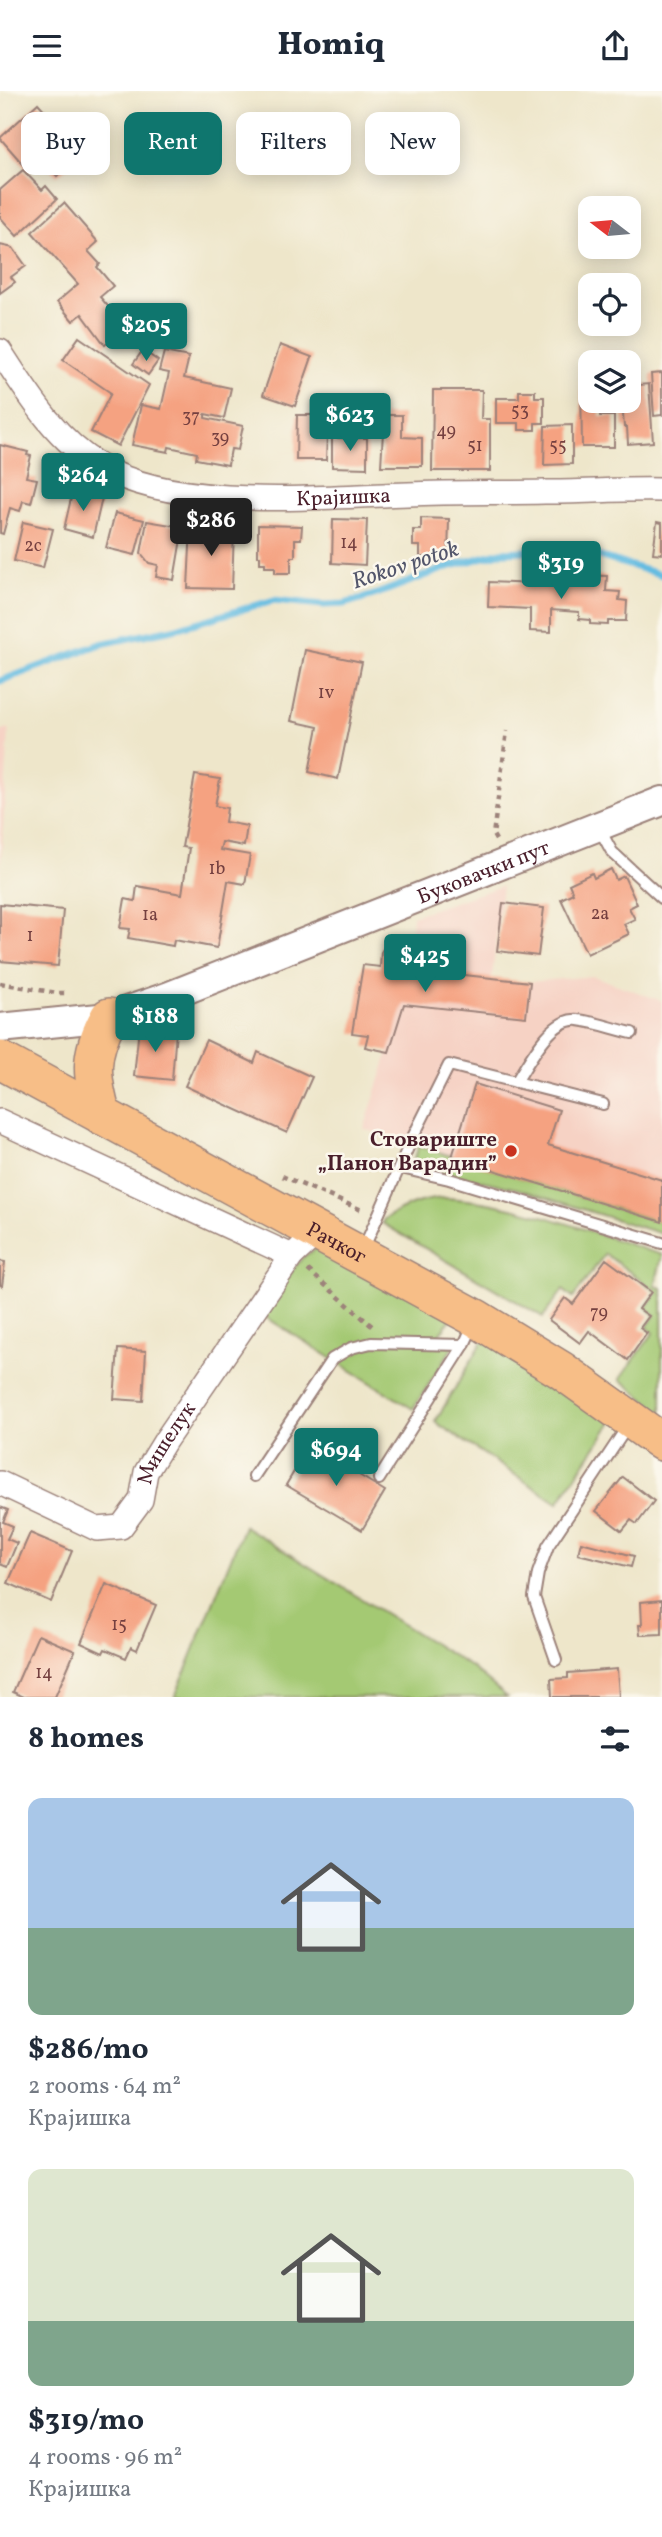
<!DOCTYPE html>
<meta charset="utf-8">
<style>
:root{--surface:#fff;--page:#f2f2f3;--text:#1f2937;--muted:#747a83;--accent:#0f766e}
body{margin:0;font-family:Vollkorn,serif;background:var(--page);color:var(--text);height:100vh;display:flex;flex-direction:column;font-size:26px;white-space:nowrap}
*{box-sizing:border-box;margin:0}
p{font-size:23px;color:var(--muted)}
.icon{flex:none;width:38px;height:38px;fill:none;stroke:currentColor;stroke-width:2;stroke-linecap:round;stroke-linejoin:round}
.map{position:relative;height:1606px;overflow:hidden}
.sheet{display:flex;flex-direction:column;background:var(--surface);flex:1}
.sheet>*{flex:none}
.top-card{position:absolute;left:21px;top:21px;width:621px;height:63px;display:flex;gap:14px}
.needle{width:46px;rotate:286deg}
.controls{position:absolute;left:578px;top:105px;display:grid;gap:14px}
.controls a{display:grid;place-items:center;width:63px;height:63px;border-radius:14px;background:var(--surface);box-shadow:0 4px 18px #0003;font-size:35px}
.price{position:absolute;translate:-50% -60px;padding:0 16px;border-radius:7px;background:var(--accent);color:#fff;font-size:23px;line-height:46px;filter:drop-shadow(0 2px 4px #0008)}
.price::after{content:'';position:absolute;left:50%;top:42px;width:21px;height:16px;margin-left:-10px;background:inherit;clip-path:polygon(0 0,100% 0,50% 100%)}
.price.active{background:#222;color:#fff}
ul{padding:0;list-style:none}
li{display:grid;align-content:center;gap:14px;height:371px;padding:0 28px}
li span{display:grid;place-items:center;height:217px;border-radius:14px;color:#555}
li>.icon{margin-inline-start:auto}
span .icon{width:126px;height:126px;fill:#fffc;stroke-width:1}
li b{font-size:30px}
h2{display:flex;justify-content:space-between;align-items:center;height:84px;padding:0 28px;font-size:30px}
.pill{padding:0 24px;border-radius:14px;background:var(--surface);box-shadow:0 4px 18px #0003;font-size:24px;line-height:63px}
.pill.active{background:var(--accent);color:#fff}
header{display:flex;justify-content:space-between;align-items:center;height:91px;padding:0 28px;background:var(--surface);font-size:32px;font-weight:800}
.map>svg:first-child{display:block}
.built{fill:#f6d2c4}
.green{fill:#a4c973;stroke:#77744f;stroke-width:2}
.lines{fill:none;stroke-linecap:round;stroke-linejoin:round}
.stream{stroke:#64bce1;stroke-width:7}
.building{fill:#f5a281}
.service-casing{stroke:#9c827a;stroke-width:14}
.minor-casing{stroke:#9c827a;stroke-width:26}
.tertiary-casing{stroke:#9c827a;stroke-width:32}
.primary-casing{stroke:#9c827a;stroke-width:40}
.path{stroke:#9c827a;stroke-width:4.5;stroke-dasharray:5 5;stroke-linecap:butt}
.service{stroke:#fff;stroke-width:10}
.minor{stroke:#fff;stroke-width:23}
.tertiary{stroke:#fff;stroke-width:28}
.primary{stroke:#f7be87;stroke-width:37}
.poi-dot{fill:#c8321e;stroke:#fbf7ec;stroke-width:2.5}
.labels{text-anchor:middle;stroke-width:5;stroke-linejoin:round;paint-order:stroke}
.number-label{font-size:18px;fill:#754040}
.street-label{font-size:21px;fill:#4a1f2b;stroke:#fbf7ec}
.poi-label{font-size:21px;font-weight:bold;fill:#4a1f2b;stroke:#fbf7ec;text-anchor:end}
.water-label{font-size:23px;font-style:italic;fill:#53566b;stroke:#fbf7ec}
</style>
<header><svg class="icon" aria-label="menu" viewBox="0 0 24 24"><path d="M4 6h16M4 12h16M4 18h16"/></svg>Homiq<svg class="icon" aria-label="share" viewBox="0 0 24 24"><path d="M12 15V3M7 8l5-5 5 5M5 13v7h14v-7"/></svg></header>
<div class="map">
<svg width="662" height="1606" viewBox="0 0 662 1606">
<rect width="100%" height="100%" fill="#fbf7ec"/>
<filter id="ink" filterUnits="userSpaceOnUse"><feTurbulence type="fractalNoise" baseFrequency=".0143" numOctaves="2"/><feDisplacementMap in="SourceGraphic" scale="14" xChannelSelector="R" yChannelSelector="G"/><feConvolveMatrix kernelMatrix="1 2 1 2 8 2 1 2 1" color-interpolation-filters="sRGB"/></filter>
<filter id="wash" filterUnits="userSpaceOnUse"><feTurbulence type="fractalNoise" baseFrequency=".00686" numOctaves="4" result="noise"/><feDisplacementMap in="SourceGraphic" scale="28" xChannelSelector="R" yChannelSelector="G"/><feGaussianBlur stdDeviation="1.57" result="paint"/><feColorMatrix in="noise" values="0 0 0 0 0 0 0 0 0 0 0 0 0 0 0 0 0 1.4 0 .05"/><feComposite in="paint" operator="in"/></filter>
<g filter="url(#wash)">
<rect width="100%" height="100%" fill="#eee6ca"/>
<g class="built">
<path d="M9,638L0,787V640Z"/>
<path d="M502,795L492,887L408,878L412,825Z"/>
<path d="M593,885L662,910V1131L364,1038L404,913L526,926L530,891Z"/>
</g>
<g class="green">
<path d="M419,1055L662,1131V1143L518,1098L412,1074Z"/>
<path d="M443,1107C516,1110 592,1142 662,1164L655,1195L662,1197V1322L620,1288L653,1242L647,1236L655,1224L646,1216L657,1201L605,1163L573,1207L563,1199L543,1226L382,1132L384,1128C404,1116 419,1109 443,1107Z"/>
<path d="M333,1147L453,1226L438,1244L454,1254L413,1318L259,1222L303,1166Z"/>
<path d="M489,1240L616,1325L558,1412L435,1331Z"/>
<path d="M244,1435L471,1576L507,1606H175Z"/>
</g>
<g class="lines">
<path class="stream" d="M0,590L100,553L182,536L274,509L323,514L344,513L374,504L451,475L502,461L548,459L598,465L662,484"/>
</g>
<g id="blocks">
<g class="building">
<path d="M38,12L67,44L62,49L73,62L65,69L70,74L57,85L41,67L28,79L0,47Z"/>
<path d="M23,79L42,99L46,95L57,108L17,145L0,126V99Z"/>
<path d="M64,112L98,151L88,160L100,173L97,176L113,195L100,206L112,220L116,217L130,232L105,254L82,223L73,230L57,211L78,193L32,141Z"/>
<path d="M0,154L13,157L26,175L11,186L15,191L0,202Z"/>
<path d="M79,246L149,294L118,355L91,341L111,302L63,269Z"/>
<path d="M280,254L312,266L295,315L263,304Z"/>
<path d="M143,259L158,270L148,284L133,273Z"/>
<path d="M164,261L189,266L184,287L231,297L224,327L205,323V327L243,335L238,359L231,358L228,374L196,368L197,362L169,356L168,361L132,354L141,314L161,318L169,282L159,280Z"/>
<path d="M662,282V324L654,325L651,283Z"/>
<path d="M581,292H590V310H600V325H614V356H582Z"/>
<path d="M649,293L653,351L628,353L627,336H624L622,310H628V295Z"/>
<path d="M433,299H482L481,328H490V380H432Z"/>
<path d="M519,300H535V306H544V332H535V339H519V332H496V307H519Z"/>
<path d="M297,324H321V327H337V344H327L326,369H296Z"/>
<path d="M384,324H402V346L422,347V375H381Z"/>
<path d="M572,334V373L544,374L545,335Z"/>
<path d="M332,347H367V377L332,376Z"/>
<path d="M0,354L28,361L27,364L31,365L26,386L37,388L31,412L23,410L20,420L10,417L3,443L0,442Z"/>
<path d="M73,399L102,407L93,446L64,438Z"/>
<path d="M115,422L144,429L135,464L106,457Z"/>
<path d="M421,427L449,428L448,468L420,466V455H413V439H421Z"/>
<path d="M333,428L367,429L365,474L332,472Z"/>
<path d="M147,430L183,436L174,489L156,486L158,474L149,472L141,462Z"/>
<path d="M23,431L53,438L43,477L14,470Z"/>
<path d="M657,431L662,432V463L653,462Z"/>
<path d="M258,434L302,435L301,448H295V466H291V482H275V476H265V472H260V465H258Z"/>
<path d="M191,435L234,438L232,498L188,497Z"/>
<path d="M581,484L607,485L606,500L620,501L619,509L627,510L626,530H608V534L590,533V529L579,528V521L551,519V541L530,540V518L488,516L489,491L580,495Z"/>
<path d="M305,559L362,571L338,688L309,681L318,636L291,630Z"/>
<path d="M195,684L220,688L215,715L227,717L225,731L247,735L244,755L222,751L220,759L250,764L245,793L228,790L217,857L174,849L173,855L128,847L130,838L120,837L125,808L135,810L137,795L182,803L189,757L182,756Z"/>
<path d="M611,778L616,789L624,785L637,813L629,817L635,828L624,833L629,843L587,863L561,808L573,802L569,793L592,782L594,787Z"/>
<path d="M503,812L544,817L538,865L497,860Z"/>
<path d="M0,813L63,819L58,875L0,870Z"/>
<path d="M410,846L408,878L530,891L526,926L404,913L389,961L365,956L368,944L352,942L363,874L380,876L381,861L388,850Z"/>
<path d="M139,937L176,940L172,989L134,985Z"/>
<path d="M206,949L254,972L258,961L312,986L287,1042L185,995Z"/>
<path d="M475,993L559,1019L548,1054L662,1089V1131L452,1066Z"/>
<path d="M606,1168L651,1201L639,1218L649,1225L640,1237L647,1242L628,1269L589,1240L580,1252L549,1229L565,1207L573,1213Z"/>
<path d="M0,1170L5,1171L2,1195L0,1194Z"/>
<path d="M118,1258L146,1260L143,1310L114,1308Z"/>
<path d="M310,1354L385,1400L362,1439L286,1394Z"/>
<path d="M623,1386L654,1410L637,1433L631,1429L622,1440L596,1420Z"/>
<path d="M0,1416L8,1419L3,1431L13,1435L7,1448L17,1452L7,1476L0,1473Z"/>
<path d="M30,1442L72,1460L51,1511L8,1492Z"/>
<path d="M581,1451L634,1465L631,1476L578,1463Z"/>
<path d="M106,1493L156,1514L137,1559L131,1556L126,1567L105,1558L103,1562L81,1552Z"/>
<path d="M662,1509V1543L640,1544L639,1534H642L641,1511Z"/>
<path d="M38,1544L75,1560L55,1606H24L13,1601Z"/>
<path d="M617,1578L619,1606H552L551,1588L568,1587V1582Z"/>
</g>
</g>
</g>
<g filter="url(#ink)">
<use href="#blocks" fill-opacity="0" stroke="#9c827a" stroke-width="2"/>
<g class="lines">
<defs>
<g id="service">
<path d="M599,737L612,761L662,807"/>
<path d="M516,991C529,971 551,926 578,929C596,931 614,938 632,942"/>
<path d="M401,1077L449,1088L662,1152"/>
<path d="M362,1161L410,1052L449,974L603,1013"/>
<path d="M254,1385L332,1268L351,1257L371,1252L464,1254"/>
<path d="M379,1388L464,1254L474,1232"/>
<path d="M556,1569L534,1506L538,1482L548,1455L629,1333"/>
</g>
<g id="minor">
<path id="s1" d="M0,260C28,303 55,348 100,375C176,420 320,406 408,403C454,401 500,402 545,401C584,401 623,398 662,399"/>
<path d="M0,1030L292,1165"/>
<path id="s2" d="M0,1392L97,1438L121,1436L141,1409L146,1381L165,1350L292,1165L318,1141"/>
</g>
<g id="tertiary">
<path id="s3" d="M0,937L109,926L167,906L662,710"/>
</g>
<g id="primary">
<path id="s4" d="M0,969L476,1227L561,1279L662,1351"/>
<path d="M102,1025C91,985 88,964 109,926"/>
</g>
</defs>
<use href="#service" class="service-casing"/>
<use href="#minor" class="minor-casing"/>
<use href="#tertiary" class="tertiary-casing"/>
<use href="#primary" class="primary-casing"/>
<g class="path">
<path d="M496,749L493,744L507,640"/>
<path d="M0,892L57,902H68"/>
<path d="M282,1085L364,1120"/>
<path d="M308,1179L373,1236"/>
</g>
<use href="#service" class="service"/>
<use href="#minor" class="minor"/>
<use href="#tertiary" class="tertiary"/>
<use href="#primary" class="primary"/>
</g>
</g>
<circle class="poi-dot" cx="511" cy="1060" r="7"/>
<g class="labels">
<g class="number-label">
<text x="520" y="325">53</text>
<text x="191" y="331">37</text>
<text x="446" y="345">49</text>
<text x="220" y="352">39</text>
<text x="475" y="360">51</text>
<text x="558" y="360">55</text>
<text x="349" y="457">14</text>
<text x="33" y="460">2c</text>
<text x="326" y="607">1v</text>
<text x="217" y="783">1b</text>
<text x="600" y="828">2a</text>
<text x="150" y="829">1a</text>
<text x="30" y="850">1</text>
<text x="599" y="1227">79</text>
<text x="119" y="1539">15</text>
<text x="44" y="1587">14</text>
</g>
<g class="street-label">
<text dy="7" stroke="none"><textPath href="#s1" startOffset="402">Крајишка</textPath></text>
<text dy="7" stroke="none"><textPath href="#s3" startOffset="511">Буковачки пут</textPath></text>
<text dy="7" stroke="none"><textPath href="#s4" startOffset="383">Рачког</textPath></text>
<text dy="7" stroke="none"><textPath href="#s2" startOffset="228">Мишелук</textPath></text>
</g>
<g class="poi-label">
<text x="497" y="1055">Стовариште<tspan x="497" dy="24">„Панон Варадин”</tspan></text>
</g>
<g class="water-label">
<text transform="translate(405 473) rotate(-18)" y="8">Rokov potok</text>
</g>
</g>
</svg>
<div class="controls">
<a><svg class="needle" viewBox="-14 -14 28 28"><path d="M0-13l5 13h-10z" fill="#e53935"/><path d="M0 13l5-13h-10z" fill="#747a83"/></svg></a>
<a><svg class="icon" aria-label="locate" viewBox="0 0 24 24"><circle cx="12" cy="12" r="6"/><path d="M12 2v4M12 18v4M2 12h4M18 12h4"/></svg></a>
<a><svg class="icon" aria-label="layers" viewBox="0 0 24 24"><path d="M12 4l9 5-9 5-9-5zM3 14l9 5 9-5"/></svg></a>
</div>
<b class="price" style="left:146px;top:272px">$205</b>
<b class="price" style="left:350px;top:362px">$623</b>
<b class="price" style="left:83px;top:422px">$264</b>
<b class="price active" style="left:211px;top:467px">$286</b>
<b class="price" style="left:561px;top:510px">$319</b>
<b class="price" style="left:425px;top:903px">$425</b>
<b class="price" style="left:155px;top:963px">$188</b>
<b class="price" style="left:336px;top:1397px">$694</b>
<div class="top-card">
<a class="pill">Buy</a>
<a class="pill active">Rent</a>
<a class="pill">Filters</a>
<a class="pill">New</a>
</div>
</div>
<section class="sheet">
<h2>8 homes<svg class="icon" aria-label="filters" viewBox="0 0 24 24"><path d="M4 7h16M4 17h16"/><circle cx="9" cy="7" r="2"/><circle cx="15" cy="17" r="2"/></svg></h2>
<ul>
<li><span style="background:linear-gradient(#a9c7e8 60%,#7fa58c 0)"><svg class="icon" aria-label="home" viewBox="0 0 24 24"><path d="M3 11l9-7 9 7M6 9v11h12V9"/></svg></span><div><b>$286/mo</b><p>2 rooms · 64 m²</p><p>Крајишка</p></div></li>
<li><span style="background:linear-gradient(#dfe7d0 70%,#7fa58c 0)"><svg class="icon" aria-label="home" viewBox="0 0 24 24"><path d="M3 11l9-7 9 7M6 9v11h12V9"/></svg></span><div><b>$319/mo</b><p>4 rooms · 96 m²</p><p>Крајишка</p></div></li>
</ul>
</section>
